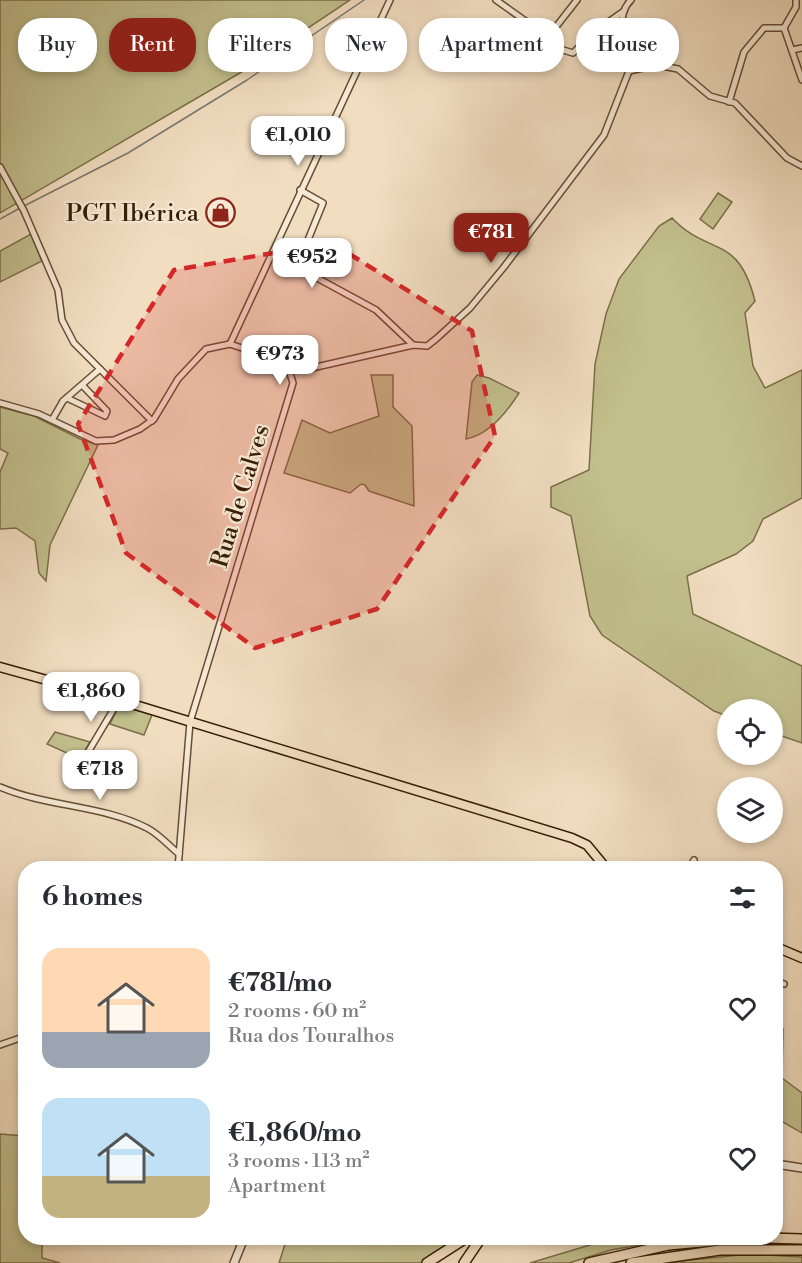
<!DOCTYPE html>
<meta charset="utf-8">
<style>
:root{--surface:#fff;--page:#f7f7f7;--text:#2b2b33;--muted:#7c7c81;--accent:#8f2418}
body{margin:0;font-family:"Libre Bodoni",serif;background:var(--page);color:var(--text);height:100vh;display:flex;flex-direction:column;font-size:22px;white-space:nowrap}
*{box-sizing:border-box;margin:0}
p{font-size:20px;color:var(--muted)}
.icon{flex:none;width:33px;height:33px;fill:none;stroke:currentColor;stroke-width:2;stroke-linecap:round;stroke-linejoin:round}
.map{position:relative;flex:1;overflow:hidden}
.panel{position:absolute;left:18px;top:861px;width:765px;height:384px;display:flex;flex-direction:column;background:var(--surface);border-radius:24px;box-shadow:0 3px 9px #0003}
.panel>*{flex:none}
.banner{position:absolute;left:18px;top:18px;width:766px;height:54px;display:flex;gap:12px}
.controls{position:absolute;left:717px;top:699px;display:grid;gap:12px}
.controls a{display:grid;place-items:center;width:66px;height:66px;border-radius:50%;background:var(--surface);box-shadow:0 3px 9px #0003;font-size:30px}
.price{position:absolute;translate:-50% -51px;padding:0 14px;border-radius:12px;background:#fff;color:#222;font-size:20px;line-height:39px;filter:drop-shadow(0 2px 3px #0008)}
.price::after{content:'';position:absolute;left:50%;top:36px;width:18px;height:14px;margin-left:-9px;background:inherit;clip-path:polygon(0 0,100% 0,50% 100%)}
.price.selected{background:var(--accent);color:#fff}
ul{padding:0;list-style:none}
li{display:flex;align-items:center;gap:18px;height:150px;padding:0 24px}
li span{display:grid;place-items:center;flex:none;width:168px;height:120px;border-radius:18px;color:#555}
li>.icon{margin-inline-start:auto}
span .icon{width:72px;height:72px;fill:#fffc;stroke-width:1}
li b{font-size:26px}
h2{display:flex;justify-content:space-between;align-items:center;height:72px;padding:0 24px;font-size:26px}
.chip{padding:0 21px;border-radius:24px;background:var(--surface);box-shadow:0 3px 9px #0003;font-size:21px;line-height:54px}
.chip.selected{background:var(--accent);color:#fff}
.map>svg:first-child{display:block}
.green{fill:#c2bf8d;stroke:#7c6e48;stroke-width:1.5}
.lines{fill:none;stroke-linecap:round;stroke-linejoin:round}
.stream{stroke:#777a74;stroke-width:1.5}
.minor-casing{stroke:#664e33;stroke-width:8}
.tertiary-casing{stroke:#664e33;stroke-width:10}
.primary-casing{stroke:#371e04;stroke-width:11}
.motorway-casing{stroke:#371e04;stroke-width:12}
.minor{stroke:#f6e9d6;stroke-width:5}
.tertiary{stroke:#f6e9d6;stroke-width:7}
.primary{stroke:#f1ddc0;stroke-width:8}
.motorway{stroke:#f1ddc0;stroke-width:9}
.marked{fill:#d62828;fill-opacity:0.2;stroke:#d62828;stroke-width:4.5;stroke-dasharray:12 8;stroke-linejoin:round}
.labels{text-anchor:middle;stroke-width:4.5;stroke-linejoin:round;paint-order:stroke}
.poi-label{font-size:24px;fill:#371e04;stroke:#f6e9d6;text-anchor:end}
.street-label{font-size:24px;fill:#371e04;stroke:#f6e9d6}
</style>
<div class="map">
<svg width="802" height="1263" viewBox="0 0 802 1263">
<rect width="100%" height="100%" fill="#f1ddc0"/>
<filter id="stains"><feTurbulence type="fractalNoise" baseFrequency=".00333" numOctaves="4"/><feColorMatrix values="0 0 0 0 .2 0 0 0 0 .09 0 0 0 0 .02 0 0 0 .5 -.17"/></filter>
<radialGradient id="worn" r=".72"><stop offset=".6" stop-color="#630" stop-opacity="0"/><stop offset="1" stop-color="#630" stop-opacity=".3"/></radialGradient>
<g class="green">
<path d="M0,0H350L245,70L0,213Z"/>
<path d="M718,193L732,202L713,229L700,219Z"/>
<path d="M672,218C709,257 738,233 755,301L745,313L753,366L765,388L802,370V498L763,519L753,541L736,554L687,576L693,614L802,666V743L773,733L772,710H728L727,716L714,711L602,635L590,616L571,516L551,507V487L589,470L595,364L606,314L619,279L659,226Z"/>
<path d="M31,234L42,261L0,282V251Z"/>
<path d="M371,375H393V407L412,426L414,506L369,491L365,485L361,484L350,493L284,473L302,420L330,433L379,416Z"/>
<path d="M477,375L489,378L519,393C507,412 489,435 466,439L472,382Z"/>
<path d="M0,407L34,416L80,439L98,445L50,545L46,581L39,573L35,541L16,528L0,529V472L8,453L0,449Z"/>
<path d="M124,706L152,715L144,735L110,724L117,710Z"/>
<path d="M55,732L90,742L80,759L47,744Z"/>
<path d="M776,1028L783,1029L782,1078L802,1093V1133L776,1118Z"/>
<path d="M0,1134L25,1136L26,1238H42V1258L60,1263H0Z"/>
<path d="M287,1238H459L421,1263H279Z"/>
<path d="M613,1238H679L611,1250L569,1263H530Z"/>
<path d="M750,1254L802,1257V1263H661Z"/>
</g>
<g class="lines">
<g class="stream">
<path d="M24,206L128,153L247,80L364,0"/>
<path d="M0,219L20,208"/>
</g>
<defs>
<g id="minor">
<path d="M496,0L548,37L577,0"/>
<path d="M784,28L802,80"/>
<path d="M784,28L796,7V0"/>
<path d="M548,37L560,49L573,53L594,32L624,11"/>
<path d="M792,50L802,48"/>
<path d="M629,71L657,65L678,69L710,96L735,103L787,158L802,166"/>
<path d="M629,71C622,53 615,15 631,0"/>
<path d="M729,102L744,52L764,28H784"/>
<path d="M0,167L24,211L58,290L62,320L74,343L152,421"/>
<path d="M300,190L323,203L297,267L376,310L413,345"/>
<path d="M230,344L390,0"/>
<path d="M289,370L312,368L413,345L427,346L436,339L470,308L504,267L604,135L629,71"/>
<path d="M67,398L105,416L107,411L83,386"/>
<path d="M0,403L39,414L96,441L114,440L140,429L154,419L178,379L206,349L230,344L280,361L289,370L293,383L190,722L178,868"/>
<path d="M52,420L63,401L100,369"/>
<path d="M84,759L119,700"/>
<path d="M0,787C47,807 102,805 147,828C159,834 169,846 179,854"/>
<path d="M689,868L694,860"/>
<path d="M776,981L784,984"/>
<path d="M0,1045L26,1036"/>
</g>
<g id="tertiary">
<path d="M776,1164L802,1168"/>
<path d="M234,1263L244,1238"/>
</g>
<g id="primary">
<path d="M0,667L119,700L572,838L587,845L606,868"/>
<path d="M776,947L802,958"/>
</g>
<g id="motorway">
<path d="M768,1238L802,1239"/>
<path d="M427,1263L466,1238"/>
<path d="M464,1263L481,1238"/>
<path d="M589,1263L668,1245L746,1238"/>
<path d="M631,1263L720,1250H802"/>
</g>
</defs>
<use href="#minor" class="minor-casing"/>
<use href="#tertiary" class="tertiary-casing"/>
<use href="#primary" class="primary-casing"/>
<use href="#motorway" class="motorway-casing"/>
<use href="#minor" class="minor"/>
<use href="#tertiary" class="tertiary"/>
<use href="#primary" class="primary"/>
<use href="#motorway" class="motorway"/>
</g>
<path class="marked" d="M332,243L472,331L495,436L377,609L255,648L126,553L78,424L174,270Z"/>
<defs>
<symbol id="shop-ring" viewBox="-11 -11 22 22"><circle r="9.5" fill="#f6e9d6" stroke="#8f2418" stroke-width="1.5"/><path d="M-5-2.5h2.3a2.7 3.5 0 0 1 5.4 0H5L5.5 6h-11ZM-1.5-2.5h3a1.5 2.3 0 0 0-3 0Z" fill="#8f2418"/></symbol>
</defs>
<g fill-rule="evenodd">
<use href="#shop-ring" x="204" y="196" width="33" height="33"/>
</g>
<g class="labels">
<g class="poi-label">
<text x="199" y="221">PGT Ibérica</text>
</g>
<g class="street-label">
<text transform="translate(240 496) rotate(-73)" y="8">Rua de Calves</text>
</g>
</g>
<rect width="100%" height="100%" filter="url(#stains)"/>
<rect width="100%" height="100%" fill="url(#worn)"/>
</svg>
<div class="controls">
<a><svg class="icon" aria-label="locate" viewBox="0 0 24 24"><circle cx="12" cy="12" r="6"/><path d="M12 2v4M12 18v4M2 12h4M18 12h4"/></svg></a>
<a><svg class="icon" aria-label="layers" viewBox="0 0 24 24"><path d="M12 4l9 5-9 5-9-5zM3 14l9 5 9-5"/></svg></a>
</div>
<b class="price" style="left:298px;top:167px">€1,010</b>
<b class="price selected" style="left:491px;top:264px">€781</b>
<b class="price" style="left:312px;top:289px">€952</b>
<b class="price" style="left:280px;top:386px">€973</b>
<b class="price" style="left:91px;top:723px">€1,860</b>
<b class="price" style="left:100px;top:801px">€718</b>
<div class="banner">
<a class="chip">Buy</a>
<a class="chip selected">Rent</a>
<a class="chip">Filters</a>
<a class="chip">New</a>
<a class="chip">Apartment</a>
<a class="chip">House</a>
</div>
<section class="panel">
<h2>6 homes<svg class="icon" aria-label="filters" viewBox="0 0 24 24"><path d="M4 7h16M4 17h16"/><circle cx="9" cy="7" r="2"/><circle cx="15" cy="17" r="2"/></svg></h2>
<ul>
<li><span style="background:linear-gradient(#ffd9b3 70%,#9aa5b1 0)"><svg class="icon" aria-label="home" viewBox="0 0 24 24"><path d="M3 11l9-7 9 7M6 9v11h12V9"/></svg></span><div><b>€781/mo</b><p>2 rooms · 60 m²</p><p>Rua dos Touralhos</p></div><svg class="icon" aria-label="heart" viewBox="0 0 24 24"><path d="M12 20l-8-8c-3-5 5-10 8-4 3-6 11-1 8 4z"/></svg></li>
<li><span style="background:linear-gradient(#bfe0f5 65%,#c2b280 0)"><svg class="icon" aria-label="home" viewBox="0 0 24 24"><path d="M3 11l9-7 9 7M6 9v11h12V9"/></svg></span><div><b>€1,860/mo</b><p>3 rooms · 113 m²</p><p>Apartment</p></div><svg class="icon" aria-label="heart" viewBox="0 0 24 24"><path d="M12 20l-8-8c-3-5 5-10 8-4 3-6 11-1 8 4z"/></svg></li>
</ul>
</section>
</div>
